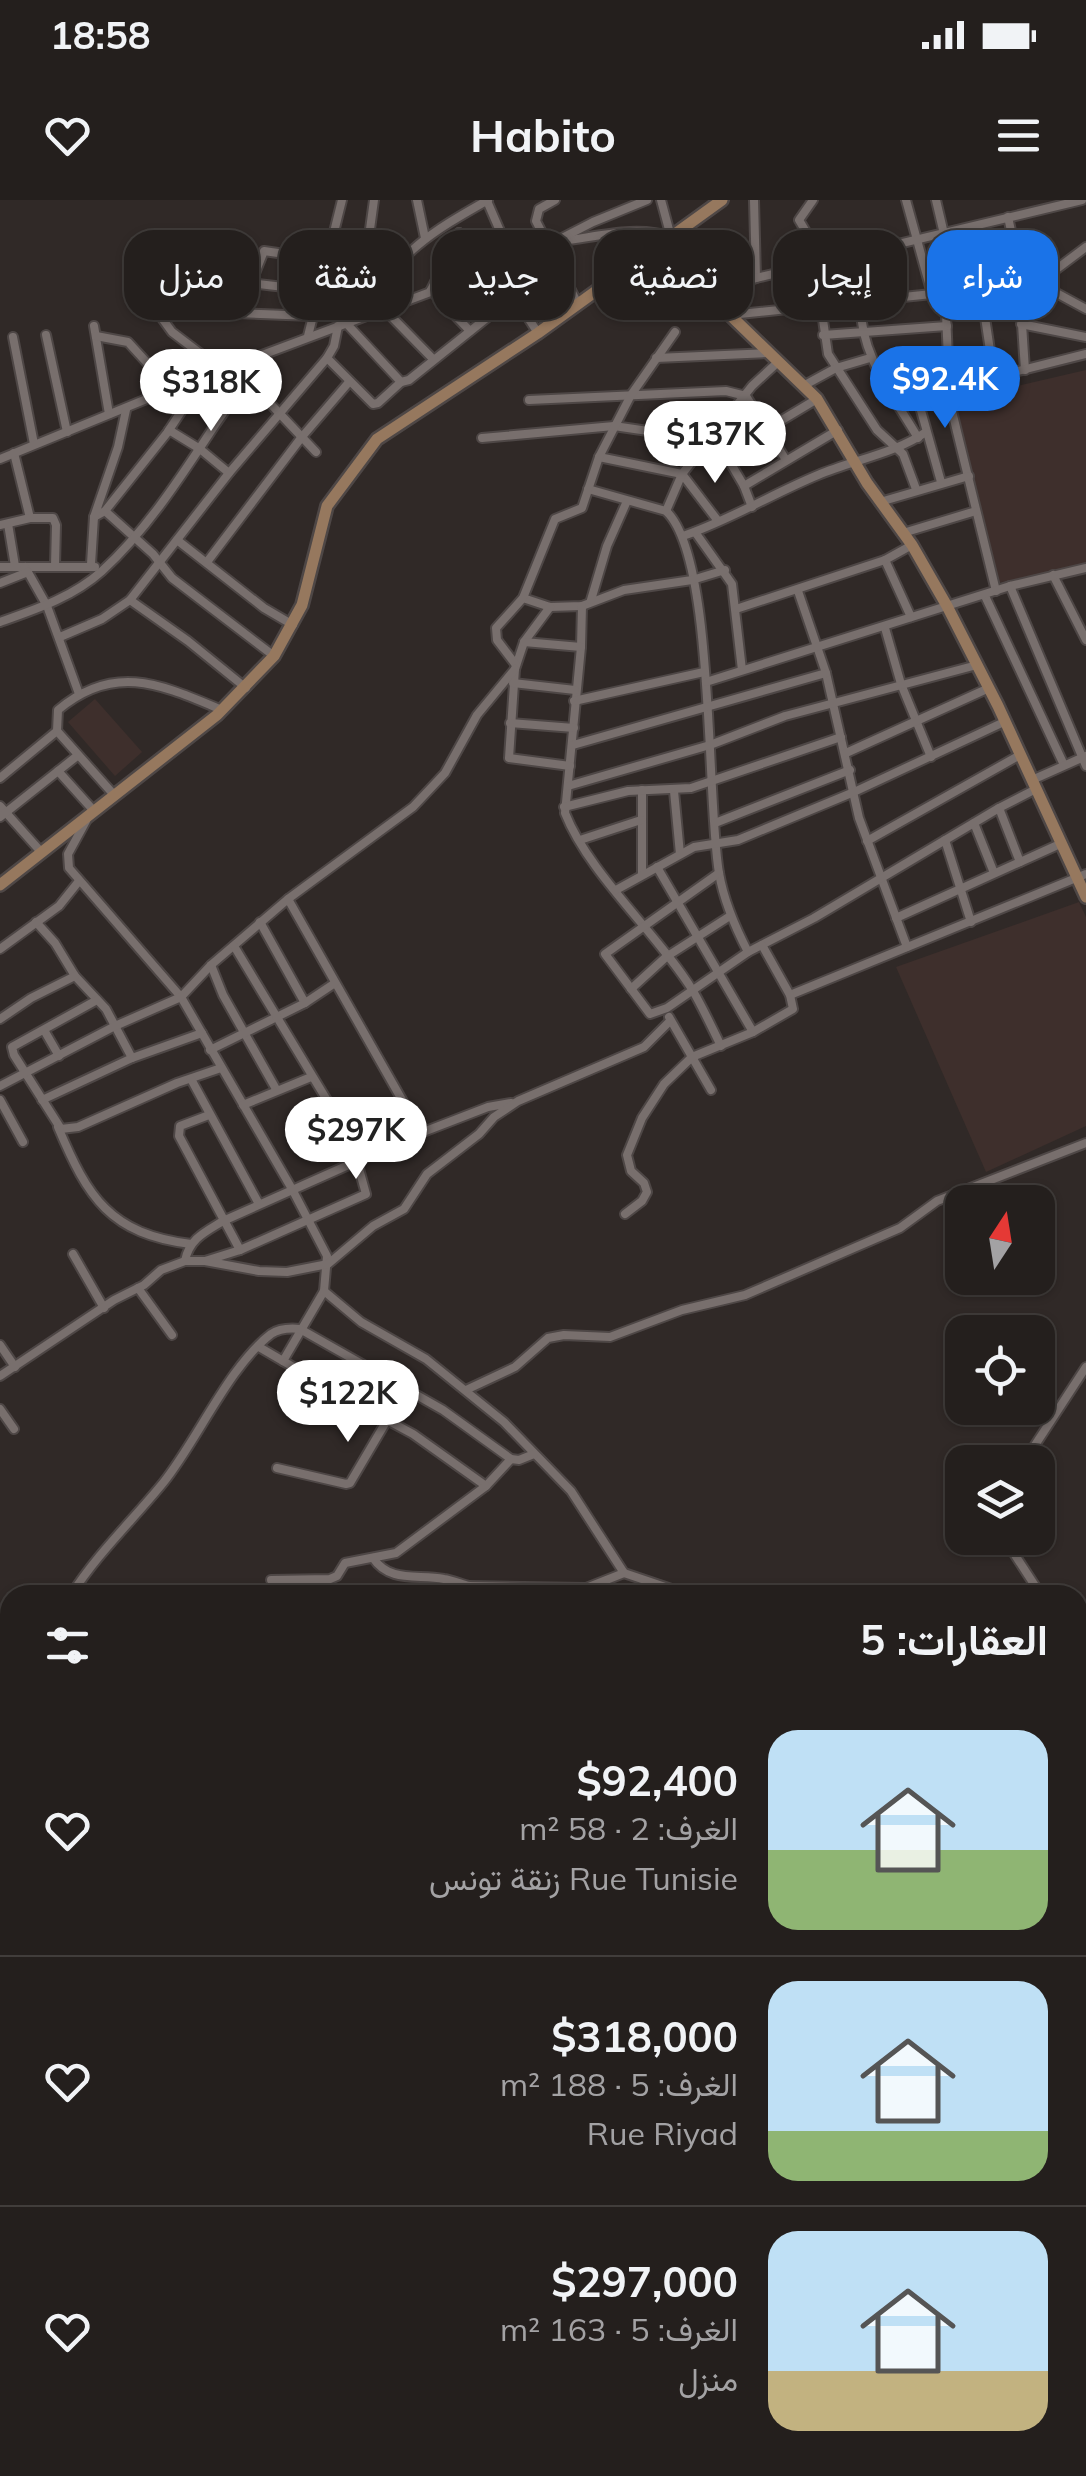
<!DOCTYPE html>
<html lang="ar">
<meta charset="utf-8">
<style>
:root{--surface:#241f1d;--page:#2c2726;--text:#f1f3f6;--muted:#a3a2a4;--line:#413d3b;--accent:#1a73e8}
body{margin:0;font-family:Mulish,Vazirmatn,sans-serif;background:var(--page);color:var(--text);direction:rtl;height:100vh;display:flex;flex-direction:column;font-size:38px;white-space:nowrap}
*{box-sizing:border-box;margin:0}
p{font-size:32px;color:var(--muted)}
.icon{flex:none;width:55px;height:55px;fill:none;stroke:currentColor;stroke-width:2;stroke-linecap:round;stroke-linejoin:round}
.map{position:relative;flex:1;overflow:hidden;direction:ltr}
.panel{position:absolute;left:0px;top:1385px;width:1088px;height:892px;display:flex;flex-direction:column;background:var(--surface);border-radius:30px 30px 0 0;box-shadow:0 2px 8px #0004,0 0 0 2px var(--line);direction:rtl}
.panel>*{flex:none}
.guide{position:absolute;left:30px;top:30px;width:1028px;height:90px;direction:rtl;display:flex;gap:20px}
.needle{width:65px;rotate:12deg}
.tools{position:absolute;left:945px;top:985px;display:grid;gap:20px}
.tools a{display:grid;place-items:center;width:110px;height:110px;border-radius:20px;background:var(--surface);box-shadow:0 2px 8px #0004,0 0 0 2px var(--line);font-size:50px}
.price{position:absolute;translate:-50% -85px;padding:0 22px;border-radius:35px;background:#fff;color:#222;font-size:32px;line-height:65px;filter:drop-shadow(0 2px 5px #0008)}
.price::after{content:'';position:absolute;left:50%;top:60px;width:30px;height:22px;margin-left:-15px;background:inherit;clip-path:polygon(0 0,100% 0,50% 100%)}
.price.selected{background:var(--accent);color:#fff}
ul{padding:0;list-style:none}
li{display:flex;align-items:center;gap:30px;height:250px;padding:0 40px}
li+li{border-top:2px solid var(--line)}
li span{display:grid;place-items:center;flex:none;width:280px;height:200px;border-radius:30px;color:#555}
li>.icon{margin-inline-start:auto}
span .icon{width:120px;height:120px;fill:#fffc;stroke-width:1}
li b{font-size:42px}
h2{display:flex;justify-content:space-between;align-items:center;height:120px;padding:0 40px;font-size:42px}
.tag{padding:0 35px;border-radius:30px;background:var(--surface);box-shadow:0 2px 8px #0004,0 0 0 2px var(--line);font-size:35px;line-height:90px}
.tag.selected{background:var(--accent);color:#fff}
.status{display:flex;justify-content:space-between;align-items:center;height:70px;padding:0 50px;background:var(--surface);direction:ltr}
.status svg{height:28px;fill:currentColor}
header{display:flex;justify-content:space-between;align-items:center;height:130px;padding:0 40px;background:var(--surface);font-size:45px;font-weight:700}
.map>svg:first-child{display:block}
.built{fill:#3e2f2c}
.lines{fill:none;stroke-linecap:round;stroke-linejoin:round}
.street-casing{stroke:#4e4746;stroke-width:12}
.secondary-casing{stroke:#4e4746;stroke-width:16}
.street{stroke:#786f6d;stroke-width:8}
.secondary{stroke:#96785e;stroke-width:11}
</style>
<div class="status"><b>18:58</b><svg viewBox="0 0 49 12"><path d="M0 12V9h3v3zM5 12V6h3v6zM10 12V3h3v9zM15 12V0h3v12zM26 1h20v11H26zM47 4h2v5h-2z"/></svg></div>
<header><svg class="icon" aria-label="menu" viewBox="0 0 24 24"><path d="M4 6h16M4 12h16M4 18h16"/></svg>Habito<svg class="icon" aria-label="heart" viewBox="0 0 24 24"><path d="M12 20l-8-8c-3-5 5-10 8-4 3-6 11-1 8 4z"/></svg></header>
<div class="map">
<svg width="1086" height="2276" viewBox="0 0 1086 2276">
<rect width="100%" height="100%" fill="#302927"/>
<g class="built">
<path d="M1086,170V364L997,383L953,201Z"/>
<path d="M95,499L142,552L115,576L68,522Z"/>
<path d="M1079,702L1086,717V926L986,972L896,767Z"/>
</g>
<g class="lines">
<defs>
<g id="street">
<path d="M417,0L425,38"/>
<path d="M555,0L539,9L536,21L578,104"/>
<path d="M661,0L671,37"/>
<path d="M754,0L756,78"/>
<path d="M813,0L799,20L825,64"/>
<path d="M906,0L932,94"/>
<path d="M936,0L944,34"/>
<path d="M487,1L513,61"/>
<path d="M1008,17L1018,63L1025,170"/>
<path d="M459,33L478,73"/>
<path d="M562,41C596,37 637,25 671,37"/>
<path d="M527,56L563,113"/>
<path d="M495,67L538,133"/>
<path d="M809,68L821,106L828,154L877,230L903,254L916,289"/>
<path d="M249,83L318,91"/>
<path d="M1038,83L1086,47"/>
<path d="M980,84L994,177"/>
<path d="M431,90L459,33"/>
<path d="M431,90L470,131"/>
<path d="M945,92L950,203L996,391"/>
<path d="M714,93L756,78L1082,0"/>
<path d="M860,102C861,157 891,192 918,238"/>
<path d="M384,109L433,159"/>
<path d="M156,110L312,116"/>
<path d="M156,110L172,132L222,170"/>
<path d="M239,113L264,51L327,60"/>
<path d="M366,113C394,54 433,31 488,0"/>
<path d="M730,115L932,94L1018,77L1038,83L1086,109"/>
<path d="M358,117L374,0"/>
<path d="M346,123L401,182L409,180L513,97"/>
<path d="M1021,124L1086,137"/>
<path d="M94,126L109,214"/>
<path d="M46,135L67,232"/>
<path d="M823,135L947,126"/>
<path d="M96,136L128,142L171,189"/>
<path d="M308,136L342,0"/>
<path d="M13,137L34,244"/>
<path d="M327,158L373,204L378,203L401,182"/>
<path d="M656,158L768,153"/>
<path d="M247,179L316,252"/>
<path d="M803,186L836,168L870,158"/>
<path d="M915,189L941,282"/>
<path d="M892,193L978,181L1086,154"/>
<path d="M529,200L726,191L746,196L786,260"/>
<path d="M767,229L817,199"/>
<path d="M169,230L200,249L229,273"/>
<path d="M482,238L614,226L709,240L730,262L744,286L752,307"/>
<path d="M14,253L30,318"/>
<path d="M599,257L682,274L718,321"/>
<path d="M0,259L171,189L527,56L593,22L647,0"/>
<path d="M744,286L838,230"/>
<path d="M588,289L666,311C715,356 706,599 719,673C724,702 735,727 748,752"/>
<path d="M880,302L969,276"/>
<path d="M105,311L153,354L172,378L274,456"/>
<path d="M666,311L682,274L752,186L778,162"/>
<path d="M94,317L105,311L167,233L202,180"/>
<path d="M8,324L15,366"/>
<path d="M0,325L30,318H53L56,325L55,366"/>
<path d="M695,332L732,384L742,470"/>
<path d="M903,333L976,311"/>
<path d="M683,336C730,320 772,294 818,275C853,260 894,254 926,232"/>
<path d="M177,340L264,408L293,425"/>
<path d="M885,360L911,417"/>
<path d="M207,362L301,238L349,182"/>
<path d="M91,364L94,317L118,247L126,210"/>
<path d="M0,367H95"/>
<path d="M25,367L47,406L79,494"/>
<path d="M1053,375L1086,440"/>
<path d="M0,383L28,372"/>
<path d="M1010,386L1086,566"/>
<path d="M798,391L826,473L859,618L907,747"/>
<path d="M985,396L1064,565"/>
<path d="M523,398L550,407L582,406L624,390L692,380L725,370"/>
<path d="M130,400L188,441L246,488"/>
<path d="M591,400L607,346L627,301"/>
<path d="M582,406L581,447L565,613C589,674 658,734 693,791C703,808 712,828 721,846"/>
<path d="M550,407L524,442L515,469L509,558L570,566"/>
<path d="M736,409L885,360L912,345"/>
<path d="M0,422C37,409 73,397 102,371C147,330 182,275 215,225C230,203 245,184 253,159"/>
<path d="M885,428L901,484L931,557"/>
<path d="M60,437L102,419L130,400L229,273L327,158L334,146L338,126"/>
<path d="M524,442L581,447"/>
<path d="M516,465L497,440L496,428L523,398L555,319L582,308L599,257L631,195L675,132"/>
<path d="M706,482L1010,386L1086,368"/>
<path d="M513,483L575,490"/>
<path d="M574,501L704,472"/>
<path d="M510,523L574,528"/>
<path d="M573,545L826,473"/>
<path d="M846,553L989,488"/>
<path d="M58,571L94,611"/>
<path d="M0,578L57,531"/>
<path d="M1032,580L1086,556"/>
<path d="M568,586L710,545L785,516L977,465"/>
<path d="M642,590V674"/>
<path d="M674,591L680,654"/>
<path d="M115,596L57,531L58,510C115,462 162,485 222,510"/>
<path d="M0,606L42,653"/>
<path d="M564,607L628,591L691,588L841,537"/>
<path d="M999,608L1020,662"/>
<path d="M0,617L77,556"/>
<path d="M86,621L68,654L69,668L181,797L292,989L327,1056L324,1091L283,1161L348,1199L368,1167"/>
<path d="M715,623L850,570"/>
<path d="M974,623L994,673"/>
<path d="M580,640L641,620"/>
<path d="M945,640L971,722"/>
<path d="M867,641L1020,555"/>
<path d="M657,667L753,832"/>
<path d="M719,673L605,754L650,814L667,808L748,752L814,718L999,608L1036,589"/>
<path d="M616,690L694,647L738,640L854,592L1004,522"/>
<path d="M288,699L410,914"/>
<path d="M896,718L1060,644"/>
<path d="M36,722L55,743L75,776L106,809L132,858"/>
<path d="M260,722L305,803"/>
<path d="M0,749L59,706L79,681"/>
<path d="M211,765L223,795L276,889"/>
<path d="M631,789L666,757L730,716"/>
<path d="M790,795L1086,674"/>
<path d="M97,800L12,847L14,855L61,929L78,927L177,883L221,868"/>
<path d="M669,817L711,890"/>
<path d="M0,819L31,798L75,776"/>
<path d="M44,830L59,856"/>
<path d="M210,850L305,803L335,783"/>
<path d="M191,879L259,1004"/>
<path d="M0,886L115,826L181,797L211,765L288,699L413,607L445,573L477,515L515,469"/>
<path d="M0,900L23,942"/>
<path d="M42,900L132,858L202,833"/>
<path d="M243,905L311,877"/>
<path d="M209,915L180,926L179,936L240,1050"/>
<path d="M58,927C88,998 110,1034 191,1044"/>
<path d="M625,1014L642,1001L647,992L644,983L631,971L627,955L642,918L664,884L692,857L753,832L793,809L790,795L762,745"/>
<path d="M73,1054L104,1108"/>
<path d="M185,1061C189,1039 205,1032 223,1021L418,934L488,907L511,903"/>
<path d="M205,1061L240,1050L366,994L351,940L234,746"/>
<path d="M138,1088L172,1135"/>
<path d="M324,1091L361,1122L426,1159L504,1222L571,1291L624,1373L689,1395"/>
<path d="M0,1145L15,1167"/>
<path d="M259,1147L283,1161"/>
<path d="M0,1176L114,1100L144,1085L161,1070L185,1061H205L259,1071L287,1072L328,1064L373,1026L404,1009L427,974L479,934L494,917L518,901L644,847L670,821"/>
<path d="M466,1190L515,1167L548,1138L564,1135L610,1137L682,1110L745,1095L900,1028L937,1001L1086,943"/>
<path d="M348,1199L413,1234L486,1286L511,1259"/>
<path d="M0,1209L14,1229"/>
<path d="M1024,1262L1086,1167"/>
<path d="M277,1268L346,1284L350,1283L406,1188"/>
<path d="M1004,1338L1041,1395"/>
<path d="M373,1358C390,1383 417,1374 444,1379C452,1380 461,1384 469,1386"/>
<path d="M271,1380L330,1379L337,1376L345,1363L396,1353L486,1286"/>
<path d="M71,1395C97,1354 132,1321 163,1283C197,1241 229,1166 271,1134C280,1128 290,1128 300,1129L443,1210L511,1259L519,1260L534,1254"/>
<path d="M453,1395L469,1386L586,1388L624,1373"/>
<path d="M0,1412L10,1421"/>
<path d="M1078,1446L1086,1444"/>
<path d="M0,1503L10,1492"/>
<path d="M1078,1592L1086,1606"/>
<path d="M1078,1653L1086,1638"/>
<path d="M5,1676L10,1682"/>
<path d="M1078,1718L1086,1713"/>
<path d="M0,1726L10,1717"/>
<path d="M0,1901L10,1896"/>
<path d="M1078,1999L1086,2010"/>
<path d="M1078,2241L1086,2242"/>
<path d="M738,2268L740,2276"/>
</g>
<g id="secondary">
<path d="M671,37L730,115L817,199L867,283L912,345L947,406L998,506L1086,697"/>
<path d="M0,685L217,515L274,456L302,405L327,306L377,239L538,133L722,0"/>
</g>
</defs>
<use href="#street" class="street-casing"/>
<use href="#secondary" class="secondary-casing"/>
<use href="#street" class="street"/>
<use href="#secondary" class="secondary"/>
</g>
</svg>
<div class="tools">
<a><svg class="needle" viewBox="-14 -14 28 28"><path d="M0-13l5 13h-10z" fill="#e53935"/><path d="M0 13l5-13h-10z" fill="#a3a2a4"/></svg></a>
<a><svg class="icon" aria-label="locate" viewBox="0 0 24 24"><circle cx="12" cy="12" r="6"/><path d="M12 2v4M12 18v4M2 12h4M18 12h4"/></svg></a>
<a><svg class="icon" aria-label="layers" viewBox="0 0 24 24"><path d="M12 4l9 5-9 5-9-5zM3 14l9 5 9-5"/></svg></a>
</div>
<b class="price selected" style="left:945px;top:231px">$92.4K</b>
<b class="price" style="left:211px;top:234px">$318K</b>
<b class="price" style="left:715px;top:286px">$137K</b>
<b class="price" style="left:356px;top:982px">$297K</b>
<b class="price" style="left:348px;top:1245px">$122K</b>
<div class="guide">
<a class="tag selected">شراء</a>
<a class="tag">إيجار</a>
<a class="tag">تصفية</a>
<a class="tag">جديد</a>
<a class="tag">شقة</a>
<a class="tag">منزل</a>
</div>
<section class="panel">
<h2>العقارات: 5<svg class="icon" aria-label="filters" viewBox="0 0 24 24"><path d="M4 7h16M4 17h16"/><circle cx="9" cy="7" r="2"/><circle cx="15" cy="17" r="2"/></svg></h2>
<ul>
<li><span style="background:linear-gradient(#bfe0f5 60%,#8fb573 0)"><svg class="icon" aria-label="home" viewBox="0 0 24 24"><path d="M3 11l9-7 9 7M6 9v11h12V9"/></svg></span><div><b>$92,400</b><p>الغرف: 2 · 58 m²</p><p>Rue Tunisie زنقة تونس</p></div><svg class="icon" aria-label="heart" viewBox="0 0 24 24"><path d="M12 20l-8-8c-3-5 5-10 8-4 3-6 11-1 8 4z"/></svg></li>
<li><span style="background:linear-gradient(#bfe0f5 75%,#8fb573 0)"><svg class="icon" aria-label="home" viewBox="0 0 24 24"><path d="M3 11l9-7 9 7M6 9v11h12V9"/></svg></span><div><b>$318,000</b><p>الغرف: 5 · 188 m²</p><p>Rue Riyad</p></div><svg class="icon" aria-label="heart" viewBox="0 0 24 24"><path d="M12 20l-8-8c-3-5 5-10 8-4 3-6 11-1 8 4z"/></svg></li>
<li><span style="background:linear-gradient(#bfe0f5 70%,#c2b280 0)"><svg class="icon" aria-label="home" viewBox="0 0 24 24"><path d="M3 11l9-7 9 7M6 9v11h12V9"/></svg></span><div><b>$297,000</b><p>الغرف: 5 · 163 m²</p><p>منزل</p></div><svg class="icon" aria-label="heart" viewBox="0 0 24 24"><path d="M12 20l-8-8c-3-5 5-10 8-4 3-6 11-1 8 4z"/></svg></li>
</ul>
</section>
</div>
